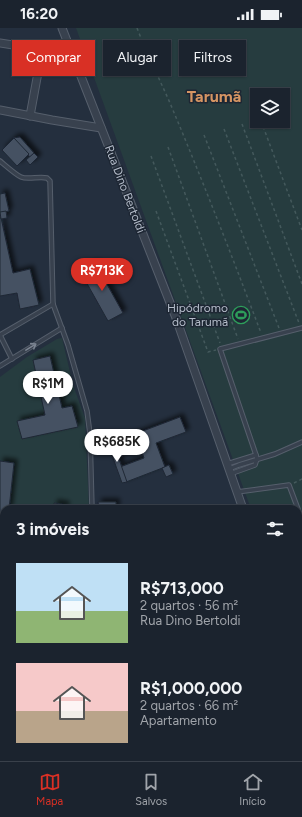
<!DOCTYPE html>
<html lang="pt">
<meta charset="utf-8">
<style>
:root{--surface:#1b232e;--page:#242b36;--text:#f1f3f6;--muted:#a0a4aa;--line:#39404a;--accent:#d93025}
body{margin:0;font-family:Figtree,sans-serif;background:var(--page);color:var(--text);height:100vh;display:flex;flex-direction:column;font-size:15px;white-space:nowrap}
*{box-sizing:border-box;margin:0}
p{font-size:13px;color:var(--muted)}
.icon{flex:none;width:22px;height:22px;fill:none;stroke:currentColor;stroke-width:2;stroke-linecap:round;stroke-linejoin:round}
.map{position:relative;flex:1;overflow:hidden}
.sheet{position:absolute;left:0px;top:477px;width:302px;height:256px;display:flex;flex-direction:column;background:var(--surface);border-radius:12px 12px 0 0;box-shadow:0 1px 3px #0004,0 0 0 1px var(--line)}
.sheet>*{flex:none}
.top-card{position:absolute;left:12px;top:12px;width:278px;height:36px;display:flex;gap:8px}
.tools{position:absolute;left:250px;top:60px;display:grid;gap:8px}
.tools a{display:grid;place-items:center;width:40px;height:40px;border-radius:0px;background:var(--surface);box-shadow:0 1px 3px #0004,0 0 0 1px var(--line);font-size:20px}
.price{position:absolute;translate:-50% -34px;padding:0 9px;border-radius:14px;background:#fff;color:#222;font-size:13px;line-height:26px;filter:drop-shadow(0 1px 2px #0008)}
.price::after{content:'';position:absolute;left:50%;top:24px;width:12px;height:9px;margin-left:-6px;background:inherit;clip-path:polygon(0 0,100% 0,50% 100%)}
.price.selected{background:var(--accent);color:#fff}
ul{padding:0;list-style:none}
li{display:flex;align-items:center;gap:12px;height:100px;padding:0 16px}
li span{display:grid;place-items:center;flex:none;width:112px;height:80px;border-radius:0px;color:#555}
li>.icon{margin-inline-start:auto}
span .icon{width:48px;height:48px;fill:#fffc;stroke-width:1}
li b{font-size:17px}
h2{display:flex;justify-content:space-between;align-items:center;height:48px;padding:0 16px;font-size:17px}
.chip{padding:0 14px;border-radius:0px;background:var(--surface);box-shadow:0 1px 3px #0004,0 0 0 1px var(--line);font-size:14px;line-height:36px}
.chip.selected{background:var(--accent);color:#fff}
.status{display:flex;justify-content:space-between;align-items:center;height:28px;padding:0 20px;background:var(--surface);direction:ltr}
.status svg{height:11px;fill:currentColor}
.menu{display:flex;justify-content:space-around;align-items:center;height:56px;border-top:1px solid var(--line);background:var(--surface);font-size:11px;color:var(--muted)}
.menu a{display:grid;justify-items:center;gap:2px}
.menu .selected{color:var(--accent)}
.map>svg:first-child{display:block}
.green{fill:#263c3f;fill-rule:evenodd}
.building{fill:#455162;stroke:#1f2835;filter:url(#shadow)}
.lines{fill:none;stroke-linecap:round;stroke-linejoin:round}
.service-casing{stroke:#565f6c;stroke-width:5.5}
.minor-casing{stroke:#565f6c;stroke-width:9}
.tertiary-casing{stroke:#565f6c;stroke-width:11}
.trunk-casing{stroke:#434c59;stroke-width:14}
.path{stroke:#44595c;stroke-width:1.5;stroke-dasharray:3 3;stroke-linecap:butt}
.service{stroke:#38414e;stroke-width:3.5}
.minor{stroke:#38414e;stroke-width:7}
.tertiary{stroke:#38414e;stroke-width:9}
.trunk{stroke:#656462;stroke-width:12}
.oneway{stroke:#7c8592}
.labels{text-anchor:middle;stroke-width:3;stroke-linejoin:round;paint-order:stroke}
.street-label{font-size:12px;fill:#b4bcc9;stroke:#1d2633}
.poi-label{font-size:12px;fill:#b4bcc9;stroke:#1d2633;text-anchor:end}
.district-label{font-size:16px;font-weight:bold;fill:#d59563;stroke:#1d2633}
</style>
<div class="status"><b>16:20</b><svg viewBox="0 0 49 12"><path d="M0 12V9h3v3zM5 12V6h3v6zM10 12V3h3v9zM15 12V0h3v12zM26 1h20v11H26zM47 4h2v5h-2z"/></svg></div>
<div class="map">
<svg width="302" height="733" viewBox="0 0 302 733">
<defs>
<filter id="shadow"><feDropShadow dx="3.5" dy="-3.5" stdDeviation="2" flood-color="#0009"/></filter>
</defs>
<rect width="100%" height="100%" fill="#242f3e"/>
<g class="green">
<path d="M76,0H302V615H300L298,610V481H251ZM257,67H283V93H257Z"/>
<path d="M62,310L73,357L85,390L89,481H4V535L0,532V349L27,329L57,311Z"/>
</g>
<g class="building">
<path d="M20,109L34,125L30,129L13,110Z"/>
<path d="M14,110L29,126L17,138L2,122Z"/>
<path d="M34,125L38,129L30,137L26,132Z"/>
<path d="M5,165L9,183L0,185L13,245L30,241L39,277L20,281L17,265L0,268V166Z"/>
<path d="M6,183L7,190L1,191L0,184Z"/>
<path d="M95,235L123,285L108,293L80,243Z"/>
<path d="M50,328L62,380L72,378L78,399L22,411L17,393L45,387L33,332Z"/>
<path d="M180,389L186,404L156,415L165,439L126,454L120,439L144,430L141,421L117,430L111,415Z"/>
<path d="M113,414L127,454L122,455L108,416Z"/>
<path d="M0,433L14,435L9,481H4V491L0,490Z"/>
<path d="M169,437L173,446L166,449L162,440Z"/>
<path d="M98,474H116V481H99Z"/>
<path d="M54,475L66,477L65,481H54Z"/>
<path d="M0,567L4,568V587H0Z"/>
<rect x="84" y="729" width="28" height="4"/>
<path d="M120,729H152L151,733H119Z"/>
<path d="M152,729H169V733H151Z"/>
<path d="M169,729L204,731L203,733H169Z"/>
</g>
<g class="lines">
<defs>
<g id="service">
<path d="M0,133C5,137 16,147 21,149C28,152 39,148 47,150L50,153L53,276L68,317L87,383L90,406L92,481"/>
<path d="M0,307L53,276"/>
<path d="M0,307L12,331"/>
<path d="M0,338L62,300"/>
<path d="M256,427L220,321L302,300"/>
<path d="M227,436L256,427L257,431L255,437L230,446"/>
<path d="M229,441L239,437L275,426L302,414"/>
<path d="M237,464L289,457L298,481"/>
<path d="M298,482L301,489L298,491"/>
<path d="M0,539L4,543"/>
<path d="M0,596L4,595"/>
<path d="M298,620L302,619"/>
<path d="M248,729L256,733"/>
</g>
<g id="minor">
<path d="M62,0L176,290L243,481"/>
<path d="M0,15L32,20L36,25L38,30L39,39L30,88"/>
<path d="M0,82L52,92L101,100"/>
<path d="M298,639L302,651"/>
<path d="M298,704L299,693"/>
<path d="M295,733V729"/>
</g>
<path id="tertiary" d="M46,733L47,729"/>
<g id="trunk">
<path d="M0,636H4"/>
<path d="M0,657L4,658"/>
<path d="M298,670L302,671"/>
<path d="M298,693H302"/>
</g>
</defs>
<use href="#service" class="service-casing"/>
<use href="#minor" class="minor-casing"/>
<use href="#tertiary" class="tertiary-casing"/>
<use href="#trunk" class="trunk-casing"/>
<g class="path">
<path d="M137,0C147,26 159,50 170,75C202,151 232,228 261,305"/>
<path d="M261,93L302,202"/>
<path d="M242,96L302,256"/>
<path d="M224,101L299,295"/>
<path d="M204,107L279,300"/>
<path d="M168,119L238,311"/>
<path d="M151,128L220,315"/>
<path d="M156,183L208,324L216,322"/>
<path d="M294,455L302,451"/>
</g>
<use href="#service" class="service"/>
<use href="#minor" class="minor"/>
<use href="#tertiary" class="tertiary"/>
<use href="#trunk" class="trunk"/>
</g>
<defs><path id="oneway-shaft" d="M-6 0H5M1.5-3L5.5 0L1.5 3" fill="none" stroke-width="1.6" stroke-linecap="round" stroke-linejoin="round"/></defs>
<use class="oneway" href="#oneway-shaft" transform="translate(31 319) rotate(-31)"/>
<defs>
<symbol id="stadium-ring" viewBox="-11 -11 22 22"><circle r="9.5" fill="#1d2633" stroke="#2e9e5b" stroke-width="1.5"/><path d="M0-5a6.5 5 0 1 0 0 10a6.5 5 0 1 0 0-10ZM-3.5-1.8h7v3.6h-7Z" fill="#2e9e5b"/></symbol>
</defs>
<g fill-rule="evenodd">
<use href="#stadium-ring" x="231" y="277" width="20" height="20"/>
</g>
<g class="labels">
<g class="street-label">
<text transform="translate(125 161) rotate(69)" y="4">Rua Dino Bertoldi</text>
</g>
<g class="poi-label">
<text x="228" y="284">Hipódromo<tspan x="228" dy="14">do Tarumã</tspan></text>
</g>
<g class="district-label">
<text x="214" y="74">Tarumã</text>
</g>
</g>
</svg>
<div class="tools">
<a><svg class="icon" aria-label="layers" viewBox="0 0 24 24"><path d="M12 4l9 5-9 5-9-5zM3 14l9 5 9-5"/></svg></a>
</div>
<b class="price selected" style="left:102px;top:264px">R$713K</b>
<b class="price" style="left:48px;top:377px">R$1M</b>
<b class="price" style="left:117px;top:435px">R$685K</b>
<div class="top-card">
<a class="chip selected">Comprar</a>
<a class="chip">Alugar</a>
<a class="chip">Filtros</a>
</div>
<section class="sheet">
<h2>3 imóveis<svg class="icon" aria-label="filters" viewBox="0 0 24 24"><path d="M4 7h16M4 17h16"/><circle cx="9" cy="7" r="2"/><circle cx="15" cy="17" r="2"/></svg></h2>
<ul>
<li><span style="background:linear-gradient(#bfe0f5 60%,#8fb573 0)"><svg class="icon" aria-label="home" viewBox="0 0 24 24"><path d="M3 11l9-7 9 7M6 9v11h12V9"/></svg></span><div><b>R$713,000</b><p>2 quartos · 56 m²</p><p>Rua Dino Bertoldi</p></div></li>
<li><span style="background:linear-gradient(#f6c9c9 60%,#b9a48a 0)"><svg class="icon" aria-label="home" viewBox="0 0 24 24"><path d="M3 11l9-7 9 7M6 9v11h12V9"/></svg></span><div><b>R$1,000,000</b><p>2 quartos · 66 m²</p><p>Apartamento</p></div></li>
</ul>
</section>
</div>
<nav class="menu">
<a class="selected"><svg class="icon" aria-label="map" viewBox="0 0 24 24"><path d="M3 6l6-2 6 2 6-2v14l-6 2-6-2-6 2zM9 4v14M15 6v14"/></svg>Mapa</a>
<a><svg class="icon" aria-label="saved" viewBox="0 0 24 24"><path d="M7 4h10v16l-5-4-5 4z"/></svg>Salvos</a>
<a><svg class="icon" aria-label="home" viewBox="0 0 24 24"><path d="M3 11l9-7 9 7M6 9v11h12V9"/></svg>Início</a>
</nav>
